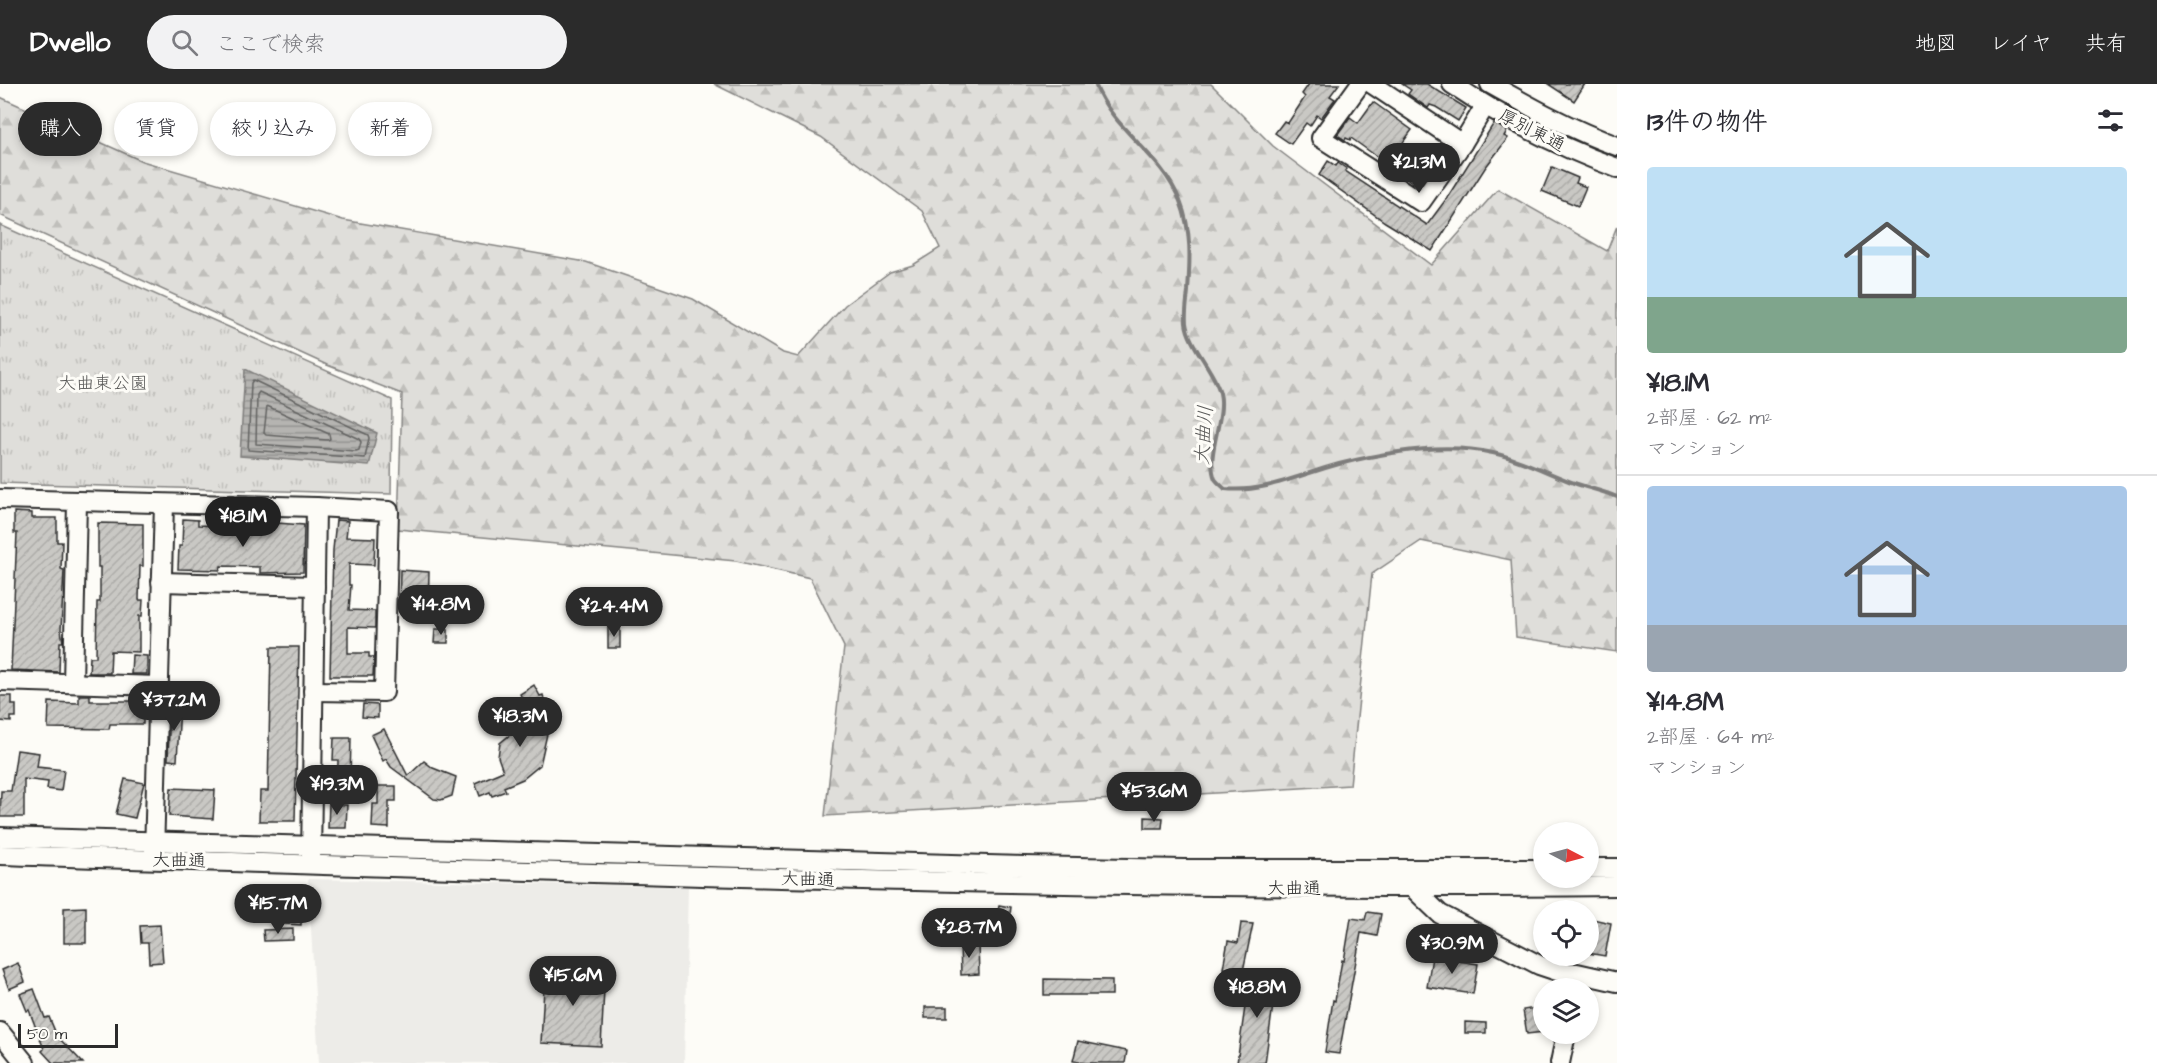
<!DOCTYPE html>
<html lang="ja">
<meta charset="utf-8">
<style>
:root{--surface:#fff;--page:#f2f2f3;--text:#2b2b33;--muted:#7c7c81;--line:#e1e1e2;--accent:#2b2b2b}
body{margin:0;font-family:"Architects Daughter","Klee One",sans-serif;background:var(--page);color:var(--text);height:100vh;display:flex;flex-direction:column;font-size:22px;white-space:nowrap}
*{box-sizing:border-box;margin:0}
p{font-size:20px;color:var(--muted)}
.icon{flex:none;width:33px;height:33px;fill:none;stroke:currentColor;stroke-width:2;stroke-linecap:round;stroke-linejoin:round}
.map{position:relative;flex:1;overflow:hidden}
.sheet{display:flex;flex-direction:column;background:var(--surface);width:540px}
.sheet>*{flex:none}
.guide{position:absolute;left:18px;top:18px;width:570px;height:54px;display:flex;gap:12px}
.needle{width:39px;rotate:96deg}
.fabs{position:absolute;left:1533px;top:738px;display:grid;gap:12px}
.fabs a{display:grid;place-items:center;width:66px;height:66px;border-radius:50%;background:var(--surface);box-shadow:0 3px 9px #0003;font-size:30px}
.scale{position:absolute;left:18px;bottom:15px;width:100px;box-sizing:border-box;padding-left:6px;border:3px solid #2b2b2b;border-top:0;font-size:16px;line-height:21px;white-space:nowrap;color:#2b2b2b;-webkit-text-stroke:4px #fdfcf7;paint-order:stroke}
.price{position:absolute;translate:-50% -51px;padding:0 14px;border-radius:21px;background:var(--accent);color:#fff;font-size:20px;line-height:39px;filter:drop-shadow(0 2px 3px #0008)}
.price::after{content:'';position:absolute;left:50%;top:36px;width:18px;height:14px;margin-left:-9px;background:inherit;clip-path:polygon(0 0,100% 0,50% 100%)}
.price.current{background:#222;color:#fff}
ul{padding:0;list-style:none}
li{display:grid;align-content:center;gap:12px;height:318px;padding:0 30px}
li+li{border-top:2px solid var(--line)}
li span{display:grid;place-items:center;height:186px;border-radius:6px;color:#555}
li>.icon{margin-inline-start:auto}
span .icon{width:108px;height:108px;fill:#fffc;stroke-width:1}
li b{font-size:26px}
h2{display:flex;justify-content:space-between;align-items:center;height:72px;padding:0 30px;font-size:26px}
.chip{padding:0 21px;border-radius:27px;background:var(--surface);box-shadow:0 3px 9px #0003;font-size:21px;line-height:54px}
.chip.current{background:var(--accent);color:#fff}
header{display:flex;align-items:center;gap:36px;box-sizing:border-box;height:84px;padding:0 30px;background:var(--accent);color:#fff}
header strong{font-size:28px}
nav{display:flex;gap:33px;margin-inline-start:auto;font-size:21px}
.search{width:420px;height:54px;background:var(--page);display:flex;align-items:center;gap:15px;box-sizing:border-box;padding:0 21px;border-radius:33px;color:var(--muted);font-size:22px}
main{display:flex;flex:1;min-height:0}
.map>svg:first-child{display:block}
.built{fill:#edece8}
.forest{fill:url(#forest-firs);stroke:#858482;stroke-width:1.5}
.park{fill:url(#park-tufts);stroke:#858482;stroke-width:1.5}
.water{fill:url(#water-rules);stroke:#7e7d7b;stroke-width:1.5}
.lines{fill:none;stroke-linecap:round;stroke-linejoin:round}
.shore{stroke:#626261;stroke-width:1.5}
.stream{stroke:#7e7d7b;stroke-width:4}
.building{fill:url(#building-hatch);stroke:#2b2b2b;stroke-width:1.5}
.minor-casing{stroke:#2b2b2b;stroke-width:22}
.minor{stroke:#fdfcf7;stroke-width:18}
.labels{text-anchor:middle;stroke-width:6;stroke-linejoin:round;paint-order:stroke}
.street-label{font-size:18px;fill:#2b2b2b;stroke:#fdfcf7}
.park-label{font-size:18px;fill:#585857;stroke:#fdfcf7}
.water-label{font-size:20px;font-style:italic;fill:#5b5b5a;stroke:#fdfcf7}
</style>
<header>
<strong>Dwello</strong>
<div class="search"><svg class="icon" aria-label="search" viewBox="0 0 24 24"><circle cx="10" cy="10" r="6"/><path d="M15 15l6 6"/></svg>ここで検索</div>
<nav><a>地図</a><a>レイヤ</a><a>共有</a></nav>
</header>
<main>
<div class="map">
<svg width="1617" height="979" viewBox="0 0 1617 979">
<defs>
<pattern id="forest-firs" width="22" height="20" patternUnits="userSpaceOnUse" patternTransform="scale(1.5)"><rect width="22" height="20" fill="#dfdeda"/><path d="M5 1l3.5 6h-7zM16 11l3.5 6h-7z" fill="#c0bfbb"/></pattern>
<pattern id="park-tufts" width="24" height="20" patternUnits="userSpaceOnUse" patternTransform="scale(1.5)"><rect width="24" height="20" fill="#dfdeda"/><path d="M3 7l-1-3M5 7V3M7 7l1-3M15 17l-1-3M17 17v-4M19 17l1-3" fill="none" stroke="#c0bfbb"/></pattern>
<pattern id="water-rules" width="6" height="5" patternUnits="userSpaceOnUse" patternTransform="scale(1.5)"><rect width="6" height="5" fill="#b5b4b1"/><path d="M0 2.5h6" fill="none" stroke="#939390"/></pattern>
<pattern id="building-hatch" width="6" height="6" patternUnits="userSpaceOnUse" patternTransform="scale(1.5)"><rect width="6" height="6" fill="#c9c8c4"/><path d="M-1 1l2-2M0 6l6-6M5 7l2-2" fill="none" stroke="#adaca9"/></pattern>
</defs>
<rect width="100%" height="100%" fill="#fdfcf7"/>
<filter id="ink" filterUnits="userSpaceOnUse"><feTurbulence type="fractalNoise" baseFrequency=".0167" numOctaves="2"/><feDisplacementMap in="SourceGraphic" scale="12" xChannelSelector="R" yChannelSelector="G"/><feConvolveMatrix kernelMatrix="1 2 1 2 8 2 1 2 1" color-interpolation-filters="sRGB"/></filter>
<g filter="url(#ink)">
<path class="built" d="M308,795L688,803L684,979H319Z"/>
<path class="forest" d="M714,0H1211L1273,62L1431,181L1498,105L1607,167L1617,142V568L1516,553L1511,476L1421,457L1372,490L1350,701L825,732L844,563L810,494L736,477L398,445L402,310L327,281L0,131V13L142,77L343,136L586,178L693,215L783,269L798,273L845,221L890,188L913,181L940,164L922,127L821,53Z"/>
<path class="park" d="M0,141L392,316L391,410L0,399Z"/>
<path class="water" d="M245,285L377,349L369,382L240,372Z"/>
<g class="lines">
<g class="shore">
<path d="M253,296L368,351L369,354L365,374L248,366L251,299Z"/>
<path d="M259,308L359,355L361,358L359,366L356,367L256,360L257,311Z"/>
<path d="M267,322L329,350L330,355L327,356L266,351L264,349Z"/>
</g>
<path class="stream" d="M1095,0C1114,48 1161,69 1180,117C1192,147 1190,177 1188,207C1187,218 1185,229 1186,239C1188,260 1214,286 1220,309C1226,334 1205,371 1215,395C1217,398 1222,402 1225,405C1265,409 1301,390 1339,380C1386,368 1445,358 1493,369C1521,375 1547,389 1574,399C1588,404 1603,407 1617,413"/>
</g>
<g class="building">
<path d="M1309,0H1339L1330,12L1335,15L1321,34L1317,31L1310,42L1306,39L1291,60L1275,49L1284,37L1288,39L1305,13L1302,10Z"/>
<path d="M1402,0H1427L1466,24L1458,37L1436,23L1430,21L1428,24L1408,10L1411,6Z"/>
<path d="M1548,0H1585L1574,17Z"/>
<path d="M1373,18L1412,46L1398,65L1425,86L1415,100L1351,54L1350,56L1346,54L1345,56L1337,51L1350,33L1358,39Z"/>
<path d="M1494,39L1507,47L1504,52L1508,54L1485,84L1432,167L1385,138L1319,91L1328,77L1336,82L1338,79L1347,85L1345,87L1427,141L1447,114Z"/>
<path d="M1552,83L1578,94L1576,99L1586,103L1578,122L1542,107Z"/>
<path d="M14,428L32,429V434H57V458H62L61,485L64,486L61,546L63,558H60L59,588L11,586L17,449H14Z"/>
<path d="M183,435L198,436V441L223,442V445L263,446V438L304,441L303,488L260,489V483L221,482L220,486L178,485L179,462H182Z"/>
<path d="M336,436L348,437L346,453L375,454L374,481L349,480V501H351L349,526L375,527V544L348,543V569H369V573H374L373,592H330L333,466Z"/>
<path d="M98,439L143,440V482H140L139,516H143L142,532H139V568L111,567L110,589H89L90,573H96L97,518H100V483H98Z"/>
<path d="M400,486L429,488L428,528L399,527Z"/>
<rect x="608" y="543" width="12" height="21"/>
<path d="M435,545H448V559H434Z"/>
<path d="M271,563H299L295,737H259L260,707H268Z"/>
<path d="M132,571L147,572V590H131Z"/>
<path d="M534,601L540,612L543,611L547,626L543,627V649L547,650L540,681L523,695L504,703L506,707L492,712L490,708L480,712L475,699L503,687L498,673L500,659L511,650L525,648L526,623L520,610Z"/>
<path d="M79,611H90V617H139V623H143V640H110L109,645L48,644L49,618L79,619Z"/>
<path d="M0,612H12V621H16V633H11V638L0,637Z"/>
<path d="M363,620L378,621V634L362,633Z"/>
<path d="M170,621H180L177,677L168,676Z"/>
<path d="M384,645L408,692L424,677L433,684L456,693L452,712L441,716L434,715L391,683L386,675L383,677L371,651Z"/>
<path d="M334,654H351L350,698L345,702H355L354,715L337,714L338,676H333Z"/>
<path d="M17,666L39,669L37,683L64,686L61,707L47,705L48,698L24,695V733H0L1,707H11Z"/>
<path d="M125,695L144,699L135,734L116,730Z"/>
<path d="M378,702H396V717H389V744L372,743L373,720H378Z"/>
<path d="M171,704L215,706L213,735L169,732Z"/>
<path d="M329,720L347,721L346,744H328Z"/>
<path d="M1145,733L1163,734L1162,744H1145Z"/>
<path d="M999,821L1011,823L1009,838L997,836Z"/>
<path d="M286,822L302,823L301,841L285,840Z"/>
<path d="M86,823V859H64V824Z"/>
<path d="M1367,828L1381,830L1377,852L1361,849L1339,970L1325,968L1333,916L1335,917L1342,876L1344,877L1351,834L1365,836Z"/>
<path d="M1588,834L1611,839L1605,872L1588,869Z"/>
<path d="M1241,839L1253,840L1243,887L1223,884L1228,857L1238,859Z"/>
<path d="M160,841L163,878L149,879L148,859H141L140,842Z"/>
<path d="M293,845V856L264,857L263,846Z"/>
<path d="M978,859L979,890L961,891L960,860Z"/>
<path d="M1432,873L1478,880L1473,910L1427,903Z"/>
<path d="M18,879L25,898L9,905L2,886Z"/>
<path d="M545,885L605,887L601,962L541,959Z"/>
<path d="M1250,888L1277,892L1265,979H1237Z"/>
<path d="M1044,895L1112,896V911H1044Z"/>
<path d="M34,905L45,934L49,933L57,952L83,979H53L42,967L44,965L29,926L27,927L20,910Z"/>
<rect x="925" y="923" width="22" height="11"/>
<path d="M1541,923L1544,948L1527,950L1523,926Z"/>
<path d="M1465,938L1486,939V949H1465Z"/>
<path d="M1078,957L1127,967L1125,979H1085L1073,977Z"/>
</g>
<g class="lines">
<defs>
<g id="minor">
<path d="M1360,0L1321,54L1421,118L1462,60L1485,22"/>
<path d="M1372,0L1462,60"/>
<path d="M1452,0C1503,34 1559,63 1617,84"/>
<path d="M1490,0C1531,23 1572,46 1617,62"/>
<path d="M0,415L316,423L389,427L384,608L313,607"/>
<path d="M161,498L315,502"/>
<path d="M0,597L158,602"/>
<path d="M73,599L77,418"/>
<path d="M0,753L1024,782L1183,785H1544"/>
<path d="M154,769L164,420"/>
<path d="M0,771C539,787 1078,808 1617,802"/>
<path d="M311,775L316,423"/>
<path d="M1588,784H1617"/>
<path d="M1413,804L1440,830L1539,881L1560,888L1577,889L1617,898"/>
<path d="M0,948L25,979"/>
<path d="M1560,979L1566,950"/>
</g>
</defs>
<use href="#minor" class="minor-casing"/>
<use href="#minor" class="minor"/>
</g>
</g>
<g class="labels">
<g class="street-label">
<text transform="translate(1532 46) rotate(27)" y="6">厚別東通</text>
<text transform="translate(179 776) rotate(1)" y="6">大曲通</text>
<text transform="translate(808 795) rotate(2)" y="6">大曲通</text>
<text x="1294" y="810">大曲通</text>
</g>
<g class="park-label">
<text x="103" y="305">大曲東公園</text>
</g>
<g class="water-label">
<text transform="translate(1203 351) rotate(-86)" y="7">大曲川</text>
</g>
</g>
</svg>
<div class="fabs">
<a><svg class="needle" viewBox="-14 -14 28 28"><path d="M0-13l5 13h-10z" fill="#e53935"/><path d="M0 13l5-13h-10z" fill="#7c7c81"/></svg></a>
<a><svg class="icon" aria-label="locate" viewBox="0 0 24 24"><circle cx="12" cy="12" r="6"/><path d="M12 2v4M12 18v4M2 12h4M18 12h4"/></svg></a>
<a><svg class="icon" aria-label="layers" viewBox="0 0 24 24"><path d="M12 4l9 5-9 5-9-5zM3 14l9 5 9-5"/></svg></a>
</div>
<div class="scale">50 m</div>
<b class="price" style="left:1419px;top:110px">¥21.3M</b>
<b class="price current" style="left:243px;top:464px">¥18.1M</b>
<b class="price" style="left:441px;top:552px">¥14.8M</b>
<b class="price" style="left:614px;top:554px">¥24.4M</b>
<b class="price" style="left:174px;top:648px">¥37.2M</b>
<b class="price" style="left:520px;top:664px">¥18.3M</b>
<b class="price" style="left:337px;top:732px">¥19.3M</b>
<b class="price" style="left:1154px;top:739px">¥53.6M</b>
<b class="price" style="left:278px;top:851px">¥15.7M</b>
<b class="price" style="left:969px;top:875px">¥28.7M</b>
<b class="price" style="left:1452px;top:891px">¥30.9M</b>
<b class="price" style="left:573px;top:923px">¥15.6M</b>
<b class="price" style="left:1257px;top:935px">¥18.8M</b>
<div class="guide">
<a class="chip current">購入</a>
<a class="chip">賃貸</a>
<a class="chip">絞り込み</a>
<a class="chip">新着</a>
</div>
</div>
<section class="sheet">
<h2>13件の物件<svg class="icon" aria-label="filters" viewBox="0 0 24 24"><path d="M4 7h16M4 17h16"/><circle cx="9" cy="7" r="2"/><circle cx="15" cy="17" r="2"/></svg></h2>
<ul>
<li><span style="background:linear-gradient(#bfe0f5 70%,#7fa58c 0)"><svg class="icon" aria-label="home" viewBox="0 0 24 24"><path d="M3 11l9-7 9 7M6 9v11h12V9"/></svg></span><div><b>¥18.1M</b><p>2部屋 · 62 m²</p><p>マンション</p></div></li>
<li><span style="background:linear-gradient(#a9c7e8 75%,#9aa5b1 0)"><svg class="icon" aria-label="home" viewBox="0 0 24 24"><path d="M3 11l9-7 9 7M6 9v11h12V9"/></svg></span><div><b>¥14.8M</b><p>2部屋 · 64 m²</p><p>マンション</p></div></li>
</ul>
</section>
</main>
